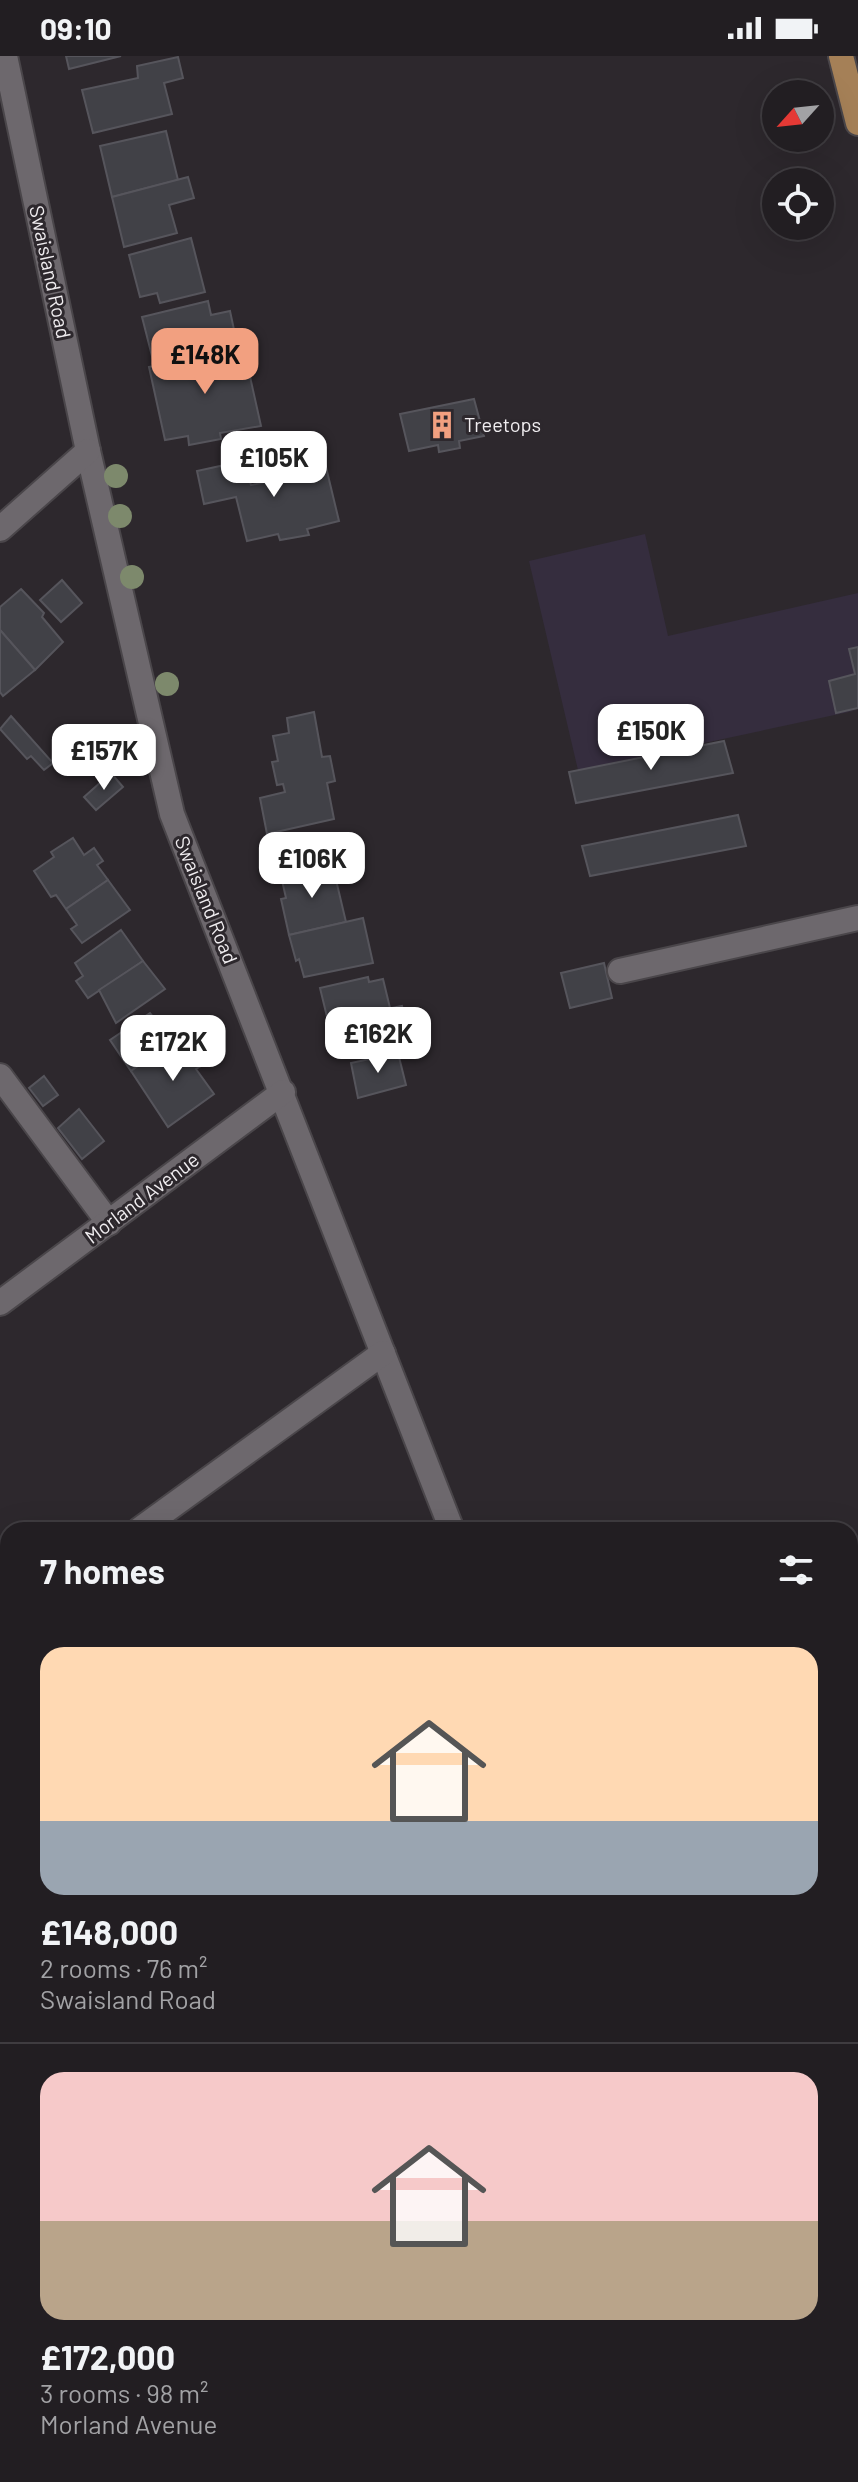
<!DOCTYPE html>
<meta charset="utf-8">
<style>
:root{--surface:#221e22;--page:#2a272a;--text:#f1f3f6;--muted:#a2a2a5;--line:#3f3c40;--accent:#f2a080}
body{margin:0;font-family:Barlow,sans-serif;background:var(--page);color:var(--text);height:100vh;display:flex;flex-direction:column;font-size:30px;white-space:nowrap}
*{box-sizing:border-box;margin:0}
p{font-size:26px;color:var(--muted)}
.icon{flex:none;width:44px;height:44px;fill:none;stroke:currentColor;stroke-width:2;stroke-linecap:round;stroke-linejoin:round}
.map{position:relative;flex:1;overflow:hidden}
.details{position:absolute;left:0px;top:1466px;width:858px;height:960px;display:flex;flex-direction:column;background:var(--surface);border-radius:24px 24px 0 0;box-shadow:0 8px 32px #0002,0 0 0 2px var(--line)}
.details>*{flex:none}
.needle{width:52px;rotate:243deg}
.fabs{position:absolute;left:762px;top:24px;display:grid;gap:16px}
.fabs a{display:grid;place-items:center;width:72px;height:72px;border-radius:50%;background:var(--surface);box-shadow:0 8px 32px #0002,0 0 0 2px var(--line);font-size:40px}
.price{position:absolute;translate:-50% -68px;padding:0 18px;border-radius:16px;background:#fff;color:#222;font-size:26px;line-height:52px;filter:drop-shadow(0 2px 4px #0008)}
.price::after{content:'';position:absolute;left:50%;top:48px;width:24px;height:18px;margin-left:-12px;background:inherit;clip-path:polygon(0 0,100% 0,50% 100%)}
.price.active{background:var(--accent);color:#111}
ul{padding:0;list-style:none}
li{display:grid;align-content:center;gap:16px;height:424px;padding:0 40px}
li+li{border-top:2px solid var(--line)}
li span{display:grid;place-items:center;height:248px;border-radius:24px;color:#555}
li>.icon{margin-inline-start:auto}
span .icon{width:144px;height:144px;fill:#fffc;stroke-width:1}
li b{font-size:34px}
h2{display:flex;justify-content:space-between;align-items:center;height:96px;padding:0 40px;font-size:34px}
.status{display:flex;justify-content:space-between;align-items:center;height:56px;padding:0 40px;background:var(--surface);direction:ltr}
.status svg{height:22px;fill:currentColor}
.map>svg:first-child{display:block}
.industrial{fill:#352d3e}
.building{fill:#414147;stroke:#56555c;stroke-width:2}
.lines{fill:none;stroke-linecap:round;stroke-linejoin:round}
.minor-casing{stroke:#4a464a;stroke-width:28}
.major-casing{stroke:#4a464a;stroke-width:28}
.minor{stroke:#6d686d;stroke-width:24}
.major{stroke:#a58057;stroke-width:24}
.tree{fill:#7d896c}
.labels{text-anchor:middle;stroke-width:6;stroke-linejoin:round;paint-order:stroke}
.street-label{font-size:20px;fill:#f0edf0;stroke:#2d282d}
.poi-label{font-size:20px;fill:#f0edf0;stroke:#2d282d;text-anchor:start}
</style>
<div class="status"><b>09:10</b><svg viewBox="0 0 49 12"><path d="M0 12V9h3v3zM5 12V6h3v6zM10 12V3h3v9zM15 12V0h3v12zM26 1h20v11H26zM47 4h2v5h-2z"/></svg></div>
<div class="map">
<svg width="858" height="2426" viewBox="0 0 858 2426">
<rect width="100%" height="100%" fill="#2d282d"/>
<path class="industrial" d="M645,478L668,580L858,537V591L849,593L855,618L829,625L836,657L858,654L578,714L529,505Z"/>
<g class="building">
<path d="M66,0H121L69,13Z"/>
<path d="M178,1L183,22L164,27L172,58L93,77L82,34L138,22L137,10Z"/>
<path d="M166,75L178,124L112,141L100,90Z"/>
<path d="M188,121L194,142L169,149L177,177L124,191L112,141Z"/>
<path d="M191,182L205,236L160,247L157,237L140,241L129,199Z"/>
<path d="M208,245L211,259L230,255L236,283L153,304L142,261Z"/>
<path d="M243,289L261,370L220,377L221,383L189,389L188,380L165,384L149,311Z"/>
<path d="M474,343L484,380L459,385L460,392L439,396L438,389L409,395L400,358Z"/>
<path d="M243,405L251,429L266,426L265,419L325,407L339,465L307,473L309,479L280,484L278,478L247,485L236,441L204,448L197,415Z"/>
<path d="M62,524L82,547L61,566L40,544Z"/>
<path d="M21,533L44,557L42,561L63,586L35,614L0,574V551Z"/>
<path d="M0,574L35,614L3,640L0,636Z"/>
<path d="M858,591V652L836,657L829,625L855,618L849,593Z"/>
<path d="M314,656L322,701L330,700L335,725L327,727L334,763L267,778L260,742L285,736L283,728L277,729L272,706L278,705L273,680L289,677L287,662Z"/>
<path d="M11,660L53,707L44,714L31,700L27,703L0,673Z"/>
<path d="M724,685L733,717L576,747L569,716Z"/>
<path d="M111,717L123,731L96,754L84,741Z"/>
<path d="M738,759L746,790L590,820L582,790Z"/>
<path d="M306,781L312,807L277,815L271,789Z"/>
<path d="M73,782L84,799L94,792L103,805L97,809L108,824L66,853L56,839L51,841L34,815L54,801L51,796Z"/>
<path d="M332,807L346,866L289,879L281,843L286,842L281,820Z"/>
<path d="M108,824L130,854L82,887L71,873L77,869L66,853Z"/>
<path d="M363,862L373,907L304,921L299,903L296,905L289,879Z"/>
<path d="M121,874L143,905L88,942L76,925L83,920L75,907Z"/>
<path d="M143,905L165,933L116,967L99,934Z"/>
<path d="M604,907L612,942L570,952L561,917Z"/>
<path d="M368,921L369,926L383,923L390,952L328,965L320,932Z"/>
<path d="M402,950L407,971L381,976L384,990L336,1000L328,965Z"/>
<path d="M150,957L158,967L162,965L176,983L131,1015L110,984Z"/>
<path d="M176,983L187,1000L191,999L201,1010L196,1013L214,1038L168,1071L131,1015Z"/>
<path d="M398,997L406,1029L358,1042L351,1007Z"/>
<path d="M44,1020L58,1039L43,1050L29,1032Z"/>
<path d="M79,1053L104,1085L82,1103L58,1072Z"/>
</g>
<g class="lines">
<defs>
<g id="minor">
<path d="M5,0L88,395L172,758L452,1474"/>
<path d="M0,473L88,395"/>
<path d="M620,915L858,862"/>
<path d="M0,1020L109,1167"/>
<path d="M0,1247L283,1036"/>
<path d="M139,1474L383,1297"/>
<path d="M0,1596L8,1589"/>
<path d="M0,1868L8,1861"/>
<path d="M0,2261L8,2268"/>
<path d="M185,2418L195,2426"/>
<path d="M695,2418L697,2426"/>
</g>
<path id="major" d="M841,0L858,67"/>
</defs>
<use href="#minor" class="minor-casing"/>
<use href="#major" class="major-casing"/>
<use href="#minor" class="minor"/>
<use href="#major" class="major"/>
</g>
<g class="tree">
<circle cx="116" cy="420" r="12"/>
<circle cx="120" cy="460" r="12"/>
<circle cx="132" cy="521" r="12"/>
<circle cx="167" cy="628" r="12"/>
</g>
<defs>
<symbol id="building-bare" viewBox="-9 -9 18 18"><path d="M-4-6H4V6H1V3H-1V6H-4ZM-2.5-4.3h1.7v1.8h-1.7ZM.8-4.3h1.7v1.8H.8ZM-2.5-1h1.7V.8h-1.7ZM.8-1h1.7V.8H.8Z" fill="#f2a080" stroke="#2d282d" stroke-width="2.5" paint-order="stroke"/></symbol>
</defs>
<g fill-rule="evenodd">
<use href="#building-bare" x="422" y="349" width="40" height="40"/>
</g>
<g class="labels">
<g class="street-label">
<text transform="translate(50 216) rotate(78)" y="7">Swaisland Road</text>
<text transform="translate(206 844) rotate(68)" y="7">Swaisland Road</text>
<text transform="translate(142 1142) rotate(-37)" y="7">Morland Avenue</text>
</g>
<g class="poi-label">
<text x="464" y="376">Treetops</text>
</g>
</g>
</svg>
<div class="fabs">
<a><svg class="needle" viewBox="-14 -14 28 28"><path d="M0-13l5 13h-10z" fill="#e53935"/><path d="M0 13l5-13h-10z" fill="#a2a2a5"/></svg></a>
<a><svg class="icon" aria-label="locate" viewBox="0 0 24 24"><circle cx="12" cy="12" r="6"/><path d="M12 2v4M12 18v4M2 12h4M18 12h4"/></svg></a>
</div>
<b class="price active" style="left:205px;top:340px">£148K</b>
<b class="price" style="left:274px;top:443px">£105K</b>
<b class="price" style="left:651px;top:716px">£150K</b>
<b class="price" style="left:104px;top:736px">£157K</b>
<b class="price" style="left:312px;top:844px">£106K</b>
<b class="price" style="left:378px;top:1019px">£162K</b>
<b class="price" style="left:173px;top:1027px">£172K</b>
<section class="details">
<h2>7 homes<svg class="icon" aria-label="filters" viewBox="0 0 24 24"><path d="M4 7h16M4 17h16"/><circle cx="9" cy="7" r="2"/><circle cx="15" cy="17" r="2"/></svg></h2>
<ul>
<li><span style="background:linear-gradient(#ffd9b3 70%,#9aa5b1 0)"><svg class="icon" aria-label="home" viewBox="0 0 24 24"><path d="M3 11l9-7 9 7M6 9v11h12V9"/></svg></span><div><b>£148,000</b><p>2 rooms · 76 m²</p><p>Swaisland Road</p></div></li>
<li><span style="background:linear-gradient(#f6c9c9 60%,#b9a48a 0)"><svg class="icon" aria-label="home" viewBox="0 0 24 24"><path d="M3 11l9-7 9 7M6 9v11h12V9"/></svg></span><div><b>£172,000</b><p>3 rooms · 98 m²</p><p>Morland Avenue</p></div></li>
</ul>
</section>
</div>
